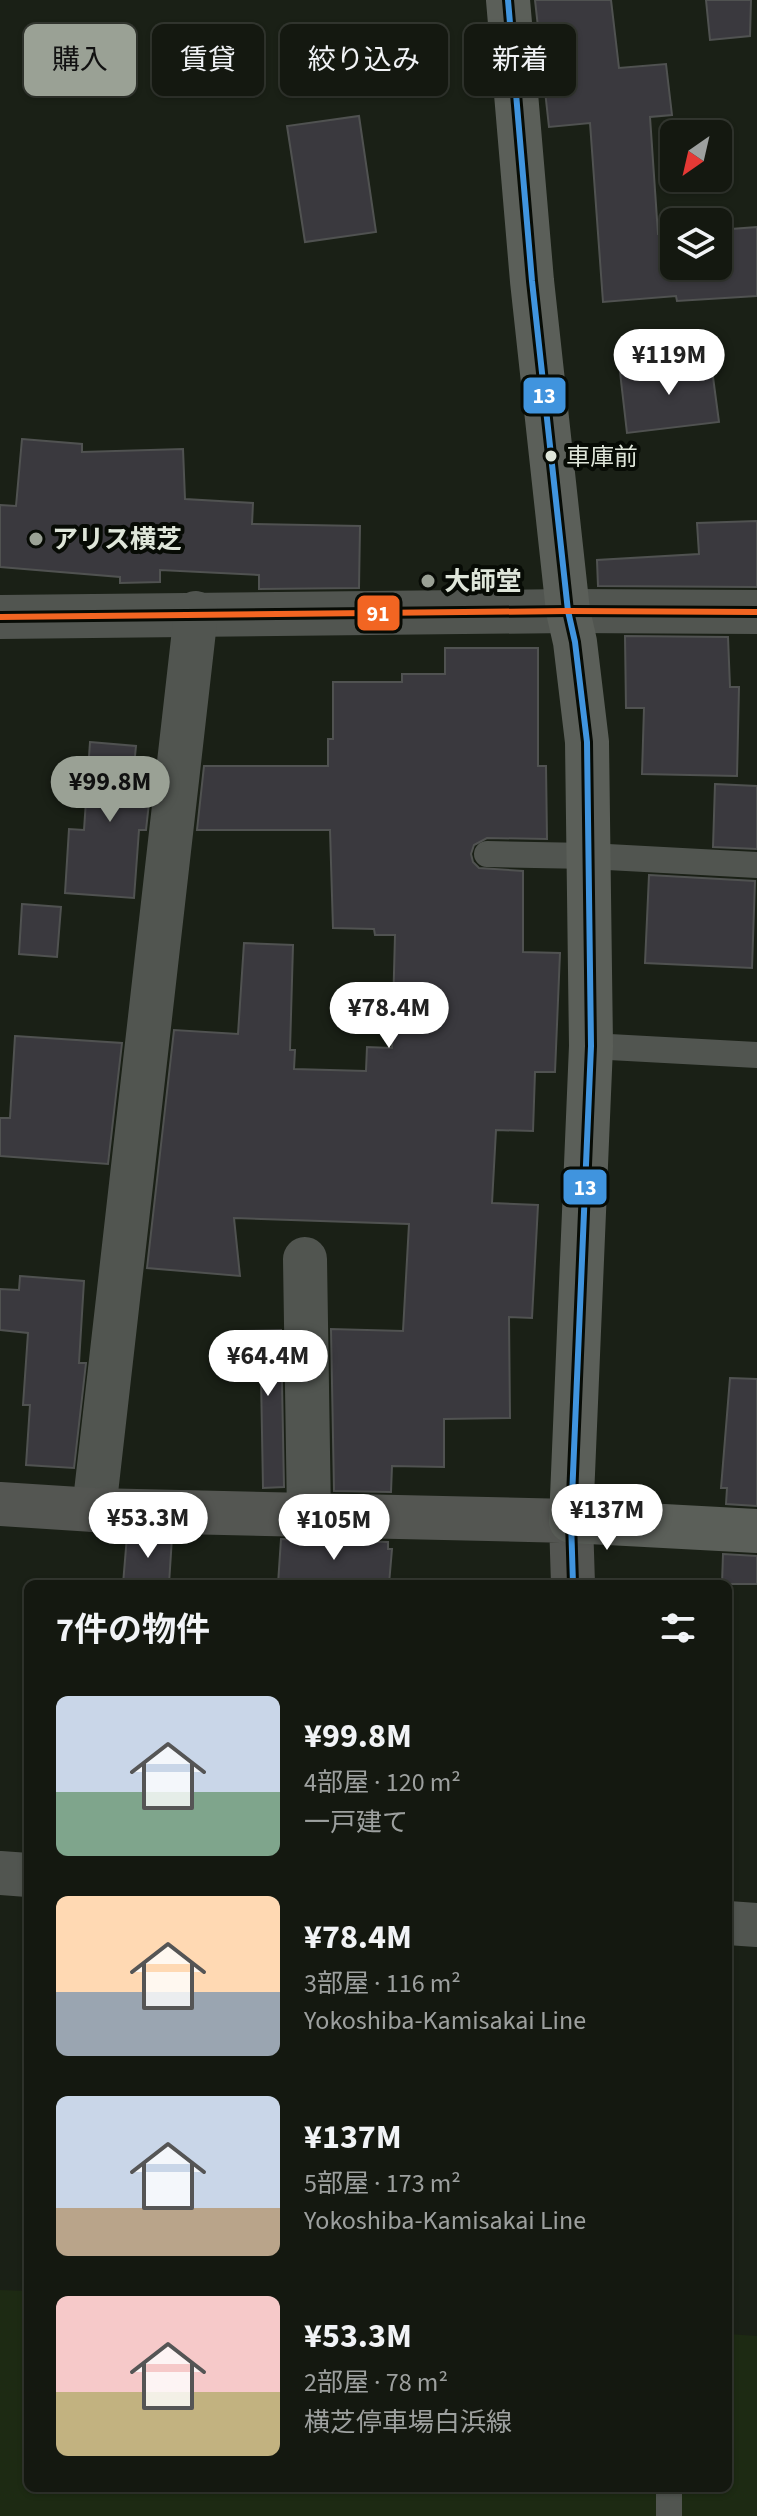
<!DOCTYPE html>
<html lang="ja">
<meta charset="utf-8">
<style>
:root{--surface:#141810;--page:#21251e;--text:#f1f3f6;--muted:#9da09f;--line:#333730;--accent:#9aa195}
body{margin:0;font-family:"Source Sans 3","Noto Sans JP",sans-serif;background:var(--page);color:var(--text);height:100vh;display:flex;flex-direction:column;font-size:30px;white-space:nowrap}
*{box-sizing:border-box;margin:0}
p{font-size:26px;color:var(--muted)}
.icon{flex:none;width:44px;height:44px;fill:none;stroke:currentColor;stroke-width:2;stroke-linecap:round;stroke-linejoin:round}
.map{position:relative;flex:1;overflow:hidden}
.sheet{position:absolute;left:24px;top:1580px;width:708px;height:912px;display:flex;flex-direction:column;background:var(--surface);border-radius:12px;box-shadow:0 2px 6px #0004,0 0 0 2px var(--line)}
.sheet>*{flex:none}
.hud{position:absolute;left:24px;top:24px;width:710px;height:72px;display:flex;gap:16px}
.needle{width:52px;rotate:214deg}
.fabs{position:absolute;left:660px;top:120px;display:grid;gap:16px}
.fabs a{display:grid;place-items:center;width:72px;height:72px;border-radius:12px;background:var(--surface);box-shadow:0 2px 6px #0004,0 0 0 2px var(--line);font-size:40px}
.price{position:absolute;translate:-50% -68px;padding:0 18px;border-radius:28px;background:#fff;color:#222;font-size:26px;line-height:52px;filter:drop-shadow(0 2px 4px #0008)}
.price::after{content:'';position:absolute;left:50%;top:48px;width:24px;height:18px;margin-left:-12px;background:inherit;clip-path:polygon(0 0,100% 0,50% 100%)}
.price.on{background:var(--accent);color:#111}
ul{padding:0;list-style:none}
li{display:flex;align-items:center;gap:24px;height:200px;padding:0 32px}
li span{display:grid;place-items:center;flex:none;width:224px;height:160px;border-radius:12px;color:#555}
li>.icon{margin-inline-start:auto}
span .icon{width:96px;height:96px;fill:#fffc;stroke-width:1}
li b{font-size:34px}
h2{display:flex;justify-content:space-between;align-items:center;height:96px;padding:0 32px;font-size:34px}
.tag{padding:0 28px;border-radius:12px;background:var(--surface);box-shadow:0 2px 6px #0004,0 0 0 2px var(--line);font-size:28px;line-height:72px}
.tag.on{background:var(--accent);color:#111}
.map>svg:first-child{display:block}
.built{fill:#1d2a13}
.building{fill:#3a393e;stroke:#505251;stroke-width:2}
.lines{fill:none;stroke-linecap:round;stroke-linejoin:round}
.service{stroke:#515550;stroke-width:26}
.minor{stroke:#515550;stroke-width:44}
.secondary{stroke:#545652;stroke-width:44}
.primary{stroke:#5b5f59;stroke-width:44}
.bus-1-casing{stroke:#070b05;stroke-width:12}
.bus-2-casing{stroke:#070b05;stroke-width:12}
.bus-1{stroke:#4094de;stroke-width:6}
.bus-2{stroke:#f26522;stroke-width:6}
.bus-dot{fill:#dfe6da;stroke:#070b05;stroke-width:3}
.poi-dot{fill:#9aa195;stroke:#070b05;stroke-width:3}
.labels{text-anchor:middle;stroke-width:8;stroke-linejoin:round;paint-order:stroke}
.bus-label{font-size:24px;fill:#dfe6da;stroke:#070b05;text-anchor:start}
.poi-label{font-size:26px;font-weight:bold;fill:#dfe6da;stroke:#070b05;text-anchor:start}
.line-badge{stroke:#070b05;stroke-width:3}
.badge-label{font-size:22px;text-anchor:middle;font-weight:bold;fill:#fff}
</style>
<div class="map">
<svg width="757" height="2516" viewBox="0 0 757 2516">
<rect width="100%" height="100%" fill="#1a2016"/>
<path class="built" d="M0,2290L28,2291V2488H728V2334L757,2336V2516H0Z"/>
<g class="building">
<path d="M535,0H611L619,68L666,64L672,115L650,117L658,234L674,233V266H718V230L757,227V296L677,301L676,296L603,302L590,123L549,127Z"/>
<path d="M706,0H751L750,36L710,40Z"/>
<path d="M359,116L376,232L305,242L287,126Z"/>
<path d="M711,362L719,422L627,433L620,372Z"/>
<path d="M22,439L82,444V452L183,449L185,499L253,503L252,524L360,526L359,588L259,589V575L160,570V582L120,583V577L0,567V505L16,506Z"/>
<path d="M757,521V587L598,586L597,560L699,554L697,523Z"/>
<path d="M625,636L728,637L730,687H739L737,776L642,774L644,708H626Z"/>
<path d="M445,648H538V766H546L547,839L487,838L474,845L471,854L473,862L479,868L523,871V952L560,953L555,1072H535L533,1131L496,1130L492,1203L538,1205L532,1318L509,1317L510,1418L444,1419V1467L392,1466L391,1492L334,1491L331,1329L403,1331L409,1224L234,1218L240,1276L147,1268L174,1030L238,1034L244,943L293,945L290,1050H295L294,1069L366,1071L367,1047L392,1048L395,935H375L374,929L333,928L330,830H197L204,766H328V739H333V682H402V674H445Z"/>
<path d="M90,742L136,746L134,766H153L146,830H139L134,898L65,893L69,829L84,830Z"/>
<path d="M715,784L757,786V849L713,847Z"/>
<path d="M649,875L755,881L752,968L645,963Z"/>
<path d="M22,904L61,907L57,957L19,954Z"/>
<path d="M15,1036L122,1043L108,1164L0,1156V1118H10Z"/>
<path d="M20,1276L84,1281L79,1363H86L74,1468L26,1465L30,1405H23L28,1333L0,1330V1289L19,1290Z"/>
<path d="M281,1330L284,1487L263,1488L261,1377H243L242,1331Z"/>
<path d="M730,1378L757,1379V1506L726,1504L727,1488H721Z"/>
<path d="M127,1536L172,1537L169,1584H123Z"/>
<path d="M281,1539L388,1542V1549H392L389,1584H278Z"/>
<path d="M723,1554L757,1556V1584H722Z"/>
</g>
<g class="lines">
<g class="service">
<path d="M487,854L589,856L757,865"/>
<path d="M591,1046L757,1055"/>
<path d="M669,2516V2488"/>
</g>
<g class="minor">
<path d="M0,617L568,611L757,612"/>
<path d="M305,1259L309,1515"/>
<path d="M94,1510L196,613"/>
<path d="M0,1873L28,1875"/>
<path d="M728,1923L757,1925"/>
</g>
<path class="secondary" d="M0,1504L94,1510L571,1521L573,1584"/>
<path class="primary" d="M508,0L532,281L568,611L575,642L587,742L591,1046L571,1521L757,1531"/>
<defs>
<path id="bus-1" d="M508,0L532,281L568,611L575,642L587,742L591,1046L571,1521L573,1584"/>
<path id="bus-2" d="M0,617L568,611L757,612"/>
</defs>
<use href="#bus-1" class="bus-1-casing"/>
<use href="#bus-2" class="bus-2-casing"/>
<use href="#bus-1" class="bus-1"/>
<use href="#bus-2" class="bus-2"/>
</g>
<circle class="bus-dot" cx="551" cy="456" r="7"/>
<g class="poi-dot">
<circle cx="36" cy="539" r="8"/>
<circle cx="428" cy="581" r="8"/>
</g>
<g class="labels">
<g class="bus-label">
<text x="566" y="465">車庫前</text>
</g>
<g class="poi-label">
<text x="52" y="548">アリス横芝</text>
<text x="444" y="590">大師堂</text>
</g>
</g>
<g class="line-badge">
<rect x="522" y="376" width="45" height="39" rx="8" fill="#4094de"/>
<rect x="356" y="594" width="45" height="38" rx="8" fill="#f26522"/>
<rect x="562" y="1168" width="46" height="38" rx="8" fill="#4094de"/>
</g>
<g class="badge-label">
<text x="544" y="403">13</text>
<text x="378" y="621">91</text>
<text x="585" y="1195">13</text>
</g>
</svg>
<div class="fabs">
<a><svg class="needle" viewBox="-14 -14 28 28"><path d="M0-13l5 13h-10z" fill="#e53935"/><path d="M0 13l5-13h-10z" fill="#9da09f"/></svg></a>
<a><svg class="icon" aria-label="layers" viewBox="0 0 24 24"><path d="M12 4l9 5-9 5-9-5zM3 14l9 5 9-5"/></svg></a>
</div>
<b class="price" style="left:669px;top:397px">¥119M</b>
<b class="price on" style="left:110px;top:824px">¥99.8M</b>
<b class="price" style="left:389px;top:1050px">¥78.4M</b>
<b class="price" style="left:268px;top:1398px">¥64.4M</b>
<b class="price" style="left:607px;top:1552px">¥137M</b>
<b class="price" style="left:148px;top:1560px">¥53.3M</b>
<b class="price" style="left:334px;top:1562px">¥105M</b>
<div class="hud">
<a class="tag on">購入</a>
<a class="tag">賃貸</a>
<a class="tag">絞り込み</a>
<a class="tag">新着</a>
</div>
<section class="sheet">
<h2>7件の物件<svg class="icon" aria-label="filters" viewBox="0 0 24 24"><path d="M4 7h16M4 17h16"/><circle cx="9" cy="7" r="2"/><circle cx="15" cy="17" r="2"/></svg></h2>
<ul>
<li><span style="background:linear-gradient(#c9d6e8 60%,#7fa58c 0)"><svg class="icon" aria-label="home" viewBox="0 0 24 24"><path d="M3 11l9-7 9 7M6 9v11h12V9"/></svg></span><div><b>¥99.8M</b><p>4部屋 · 120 m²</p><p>一戸建て</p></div></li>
<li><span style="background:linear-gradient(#ffd9b3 60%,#9aa5b1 0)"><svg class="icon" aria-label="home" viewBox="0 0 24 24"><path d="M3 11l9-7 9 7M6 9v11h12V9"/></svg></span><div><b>¥78.4M</b><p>3部屋 · 116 m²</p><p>Yokoshiba-Kamisakai Line</p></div></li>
<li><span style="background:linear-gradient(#c9d6e8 70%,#b9a48a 0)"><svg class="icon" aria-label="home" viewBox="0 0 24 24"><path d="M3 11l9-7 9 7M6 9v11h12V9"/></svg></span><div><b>¥137M</b><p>5部屋 · 173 m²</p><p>Yokoshiba-Kamisakai Line</p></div></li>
<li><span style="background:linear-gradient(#f6c9c9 60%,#c2b280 0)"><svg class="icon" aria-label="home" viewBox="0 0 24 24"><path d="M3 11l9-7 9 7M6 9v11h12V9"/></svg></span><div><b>¥53.3M</b><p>2部屋 · 78 m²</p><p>横芝停車場白浜線</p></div></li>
</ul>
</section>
</div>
